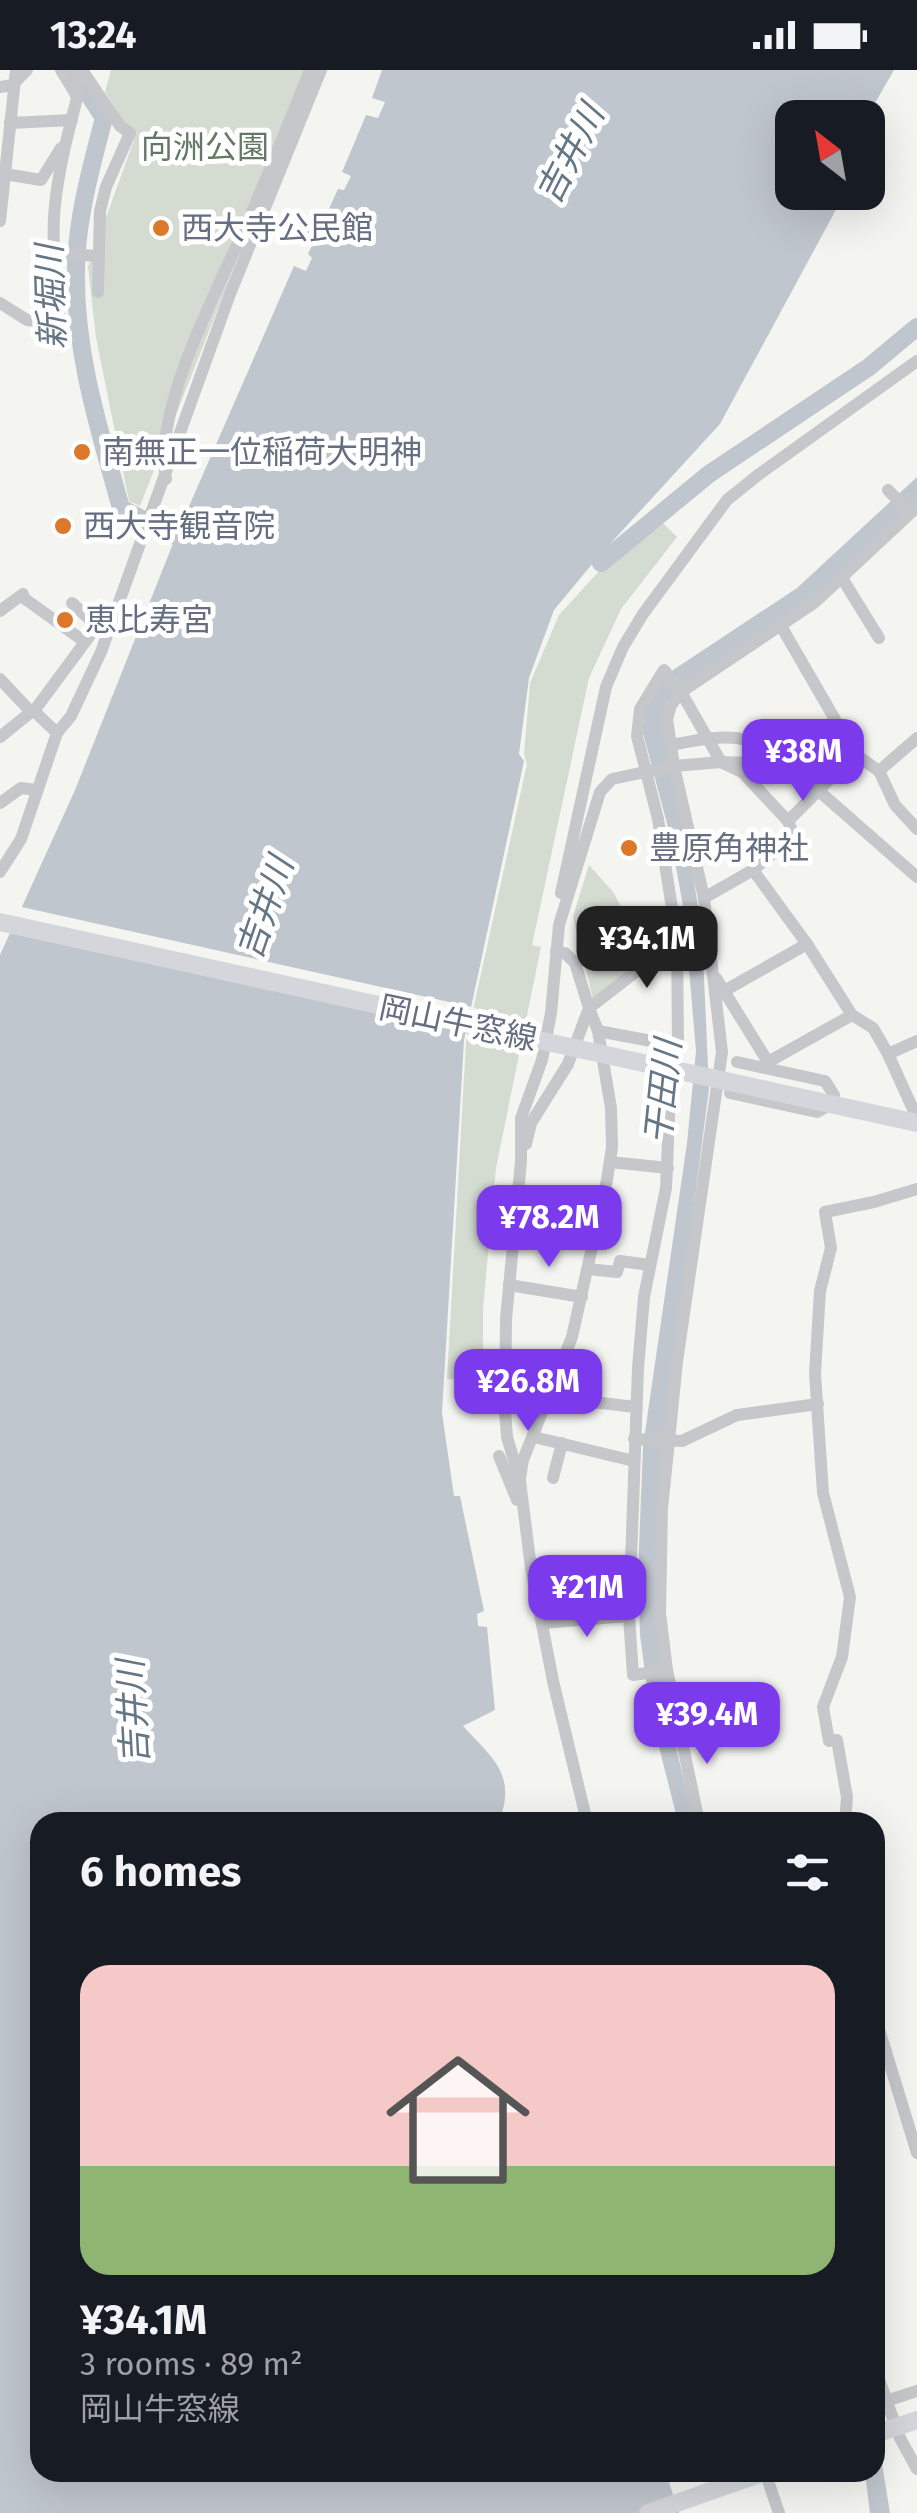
<!DOCTYPE html>
<meta charset="utf-8">
<style>
:root{--surface:#171b24;--page:#242831;--text:#f1f3f6;--muted:#9ea1a6;--line:#363941;--accent:#7c3aed}
body{margin:0;font-family:"Fira Sans","Noto Sans JP",sans-serif;background:var(--page);color:var(--text);height:100vh;display:flex;flex-direction:column;font-size:38px;white-space:nowrap}
*{box-sizing:border-box;margin:0}
p{font-size:32px;color:var(--muted)}
.icon{flex:none;width:55px;height:55px;fill:none;stroke:currentColor;stroke-width:2;stroke-linecap:round;stroke-linejoin:round}
.map{position:relative;flex:1;overflow:hidden}
.drawer{position:absolute;left:30px;top:1742px;width:855px;height:670px;display:flex;flex-direction:column;background:var(--surface);border-radius:30px;box-shadow:0 10px 40px #0002}
.drawer>*{flex:none}
.needle{width:65px;rotate:329deg}
.buttons{position:absolute;left:775px;top:30px;display:grid;gap:20px}
.buttons a{display:grid;place-items:center;width:110px;height:110px;border-radius:20px;background:var(--surface);box-shadow:0 10px 40px #0002;font-size:50px}
.price{position:absolute;translate:-50% -85px;padding:0 22px;border-radius:20px;background:var(--accent);color:#fff;font-size:32px;line-height:65px;filter:drop-shadow(0 2px 5px #0008)}
.price::after{content:'';position:absolute;left:50%;top:60px;width:30px;height:22px;margin-left:-15px;background:inherit;clip-path:polygon(0 0,100% 0,50% 100%)}
.price.active{background:#222;color:#fff}
ul{padding:0;list-style:none}
li{display:grid;align-content:center;gap:20px;height:530px;padding:0 50px}
li+li{border-top:2px solid var(--line)}
li span{display:grid;place-items:center;height:310px;border-radius:30px;color:#555}
li>.icon{margin-inline-start:auto}
span .icon{width:180px;height:180px;fill:#fffc;stroke-width:1}
li b{font-size:42px}
h2{display:flex;justify-content:space-between;align-items:center;height:120px;padding:0 50px;font-size:42px}
.status{display:flex;justify-content:space-between;align-items:center;height:70px;padding:0 50px;background:var(--surface);direction:ltr}
.status svg{height:28px;fill:currentColor}
.map>svg:first-child{display:block}
.green{fill:#d4dcd2}
.water{fill:#c0c6cd}
.pier{fill:#f4f5f1}
.lines{fill:none;stroke-linecap:round;stroke-linejoin:round}
.river{stroke:#c0c6cd;stroke-width:18}
.minor{stroke:#c5c7cb;stroke-width:12}
.major{stroke:#d4d6dc;stroke-width:18}
.poi-dot{fill:#dd7729;stroke:#fff;stroke-width:4}
.labels{text-anchor:middle;stroke-width:10;stroke-linejoin:round;paint-order:stroke}
.park-label{font-size:32px;fill:#637963;stroke:#fff}
.poi-label{font-size:32px;fill:#656f81;stroke:#fff;text-anchor:start}
.street-label{font-size:32px;fill:#656f81;stroke:#fff}
.water-label{font-size:35px;font-style:italic;fill:#657685;stroke:#fff}
</style>
<div class="status"><b>13:24</b><svg viewBox="0 0 49 12"><path d="M0 12V9h3v3zM5 12V6h3v6zM10 12V3h3v9zM15 12V0h3v12zM26 1h20v11H26zM47 4h2v5h-2z"/></svg></div>
<div class="map">
<svg width="917" height="2443" viewBox="0 0 917 2443">
<rect width="100%" height="100%" fill="#f4f5f1"/>
<g class="green">
<path d="M111,0H312L140,436L129,431L96,268L88,197L134,70L105,22Z"/>
<path d="M662,452L677,467L621,539L589,608L532,875L541,877L496,1098L483,1239V1309H447L466,972L527,694L524,684L530,613L559,545L600,500Z"/>
<path d="M589,795L614,823L621,837L610,847L639,896L593,929L573,846Z"/>
</g>
<g class="water">
<path d="M382,0H894L867,47L792,48V122L845,123L720,354L598,487L554,540L529,608L519,684L524,691L464,970L442,1343L454,1426H460L484,1541L477,1544L478,1556L487,1557L495,1640L463,1656C493,1689 517,1704 499,1752H40V2402L666,2403L679,2443H0V885L75,720L176,466L294,196L306,201L312,188L308,184L314,171L298,164L305,147L323,152L338,119L344,120L351,106L342,102L366,45L378,48L385,32L372,28Z"/>
<path d="M917,407V433L813,529L667,635L702,863L709,1019L664,1366L656,1553L671,1656L694,1752H678L660,1681L646,1610L640,1565L638,1502L643,1376L687,1073L696,981L684,841L670,765L643,663L646,636L661,608L797,518Z"/>
<path d="M875,2350L890,2443H870L865,2403L875,2402Z"/>
</g>
<path class="pier" d="M17,836L476,938L471,964L5,862Z"/>
<g class="lines">
<g class="river">
<path d="M73,0L104,48C91,98 77,147 76,198C74,281 99,359 121,438L140,448"/>
<path d="M156,456L176,466"/>
<path d="M598,487L601,493L709,404L869,297L917,257"/>
</g>
<g class="minor">
<path d="M61,0L74,21"/>
<path d="M82,0L120,56L130,63L106,117L100,141L98,222"/>
<path d="M0,17L12,15L27,0"/>
<path d="M10,53L72,50"/>
<path d="M5,104L41,110L61,78"/>
<path d="M0,151L16,0"/>
<path d="M56,183L97,186"/>
<path d="M0,233L27,250L59,253L58,222L51,209C55,187 53,168 54,146C57,105 67,67 77,28L74,21L80,0"/>
<path d="M166,409C152,339 220,215 249,149C270,100 290,50 310,0"/>
<path d="M888,420L910,443"/>
<path d="M842,508L879,568"/>
<path d="M21,526L85,572"/>
<path d="M72,533L97,556L96,561"/>
<path d="M0,541L23,524"/>
<path d="M781,556L855,684"/>
<path d="M0,609L31,642L34,641L57,663"/>
<path d="M34,641L97,556"/>
<path d="M0,667L31,642"/>
<path d="M671,675C721,666 747,658 788,694"/>
<path d="M879,701L895,735L917,759"/>
<path d="M0,733L21,718L36,720"/>
<path d="M753,800L807,874L852,945L873,958L888,984L917,1048"/>
<path d="M0,802L21,769L57,663L71,646L101,582L230,224L321,0"/>
<path d="M561,823L606,617L623,577L643,544L727,430L758,405L917,291"/>
<path d="M704,828L753,800L791,768L792,761L788,751L855,684L879,701L917,668"/>
<path d="M709,866L677,870L658,749L637,666L640,639L664,600L681,622L721,692L742,702L788,751"/>
<path d="M716,908L768,992L852,945"/>
<path d="M724,921L807,874"/>
<path d="M598,961L678,976L677,870"/>
<path d="M888,984L917,971"/>
<path d="M737,992L825,1011L834,1025"/>
<path d="M730,1023L817,1042L831,1034"/>
<path d="M670,1025L666,1118L644,1227L638,1298L629,1546L633,1605L667,1600L699,1752"/>
<path d="M526,1074L531,1053L568,994L589,938L575,893L565,883L556,881"/>
<path d="M610,1092L668,1098"/>
<path d="M588,1199L617,1202L620,1191L650,1195"/>
<path d="M509,1215L582,1227"/>
<path d="M551,1327L635,1337"/>
<path d="M534,1367L634,1391"/>
<path d="M634,1369L682,1371L737,1345L818,1334"/>
<path d="M499,1386L517,1430"/>
<path d="M520,1408L523,1390L572,1267L607,1110L612,1077L611,1038L598,961L589,938L677,870"/>
<path d="M553,1408L562,1373"/>
<path d="M542,1553L629,1546"/>
<path d="M667,1600L660,1543L662,1439L677,1292L722,982L704,828L674,696L667,649L671,635L681,622L814,533L917,437"/>
<path d="M587,1752L553,1611L531,1498L520,1411L507,1367L505,1341L506,1249L521,1091V1048L542,990L551,943L559,855L600,722L612,709L674,696L721,692L788,694L917,807"/>
<path d="M845,1752L847,1727L837,1670L829,1671L823,1637L842,1587L850,1527L823,1423L815,1304L820,1221L831,1178L825,1142L874,1132L917,1119"/>
<path d="M875,1946L917,2083"/>
<path d="M875,2298L900,2368L917,2399"/>
<path d="M889,2330L917,2321"/>
<path d="M765,2402L779,2443"/>
</g>
<g class="major">
<path d="M0,852L917,1053"/>
<path d="M875,2364L917,2350"/>
<path d="M648,2443L765,2402"/>
</g>
</g>
<g class="poi-dot">
<circle cx="161" cy="158" r="10"/>
<circle cx="82" cy="382" r="10"/>
<circle cx="63" cy="456" r="10"/>
<circle cx="65" cy="550" r="10"/>
<circle cx="629" cy="778" r="10"/>
</g>
<g class="labels">
<g class="park-label">
<text x="205" y="88">向洲公園</text>
</g>
<g class="poi-label">
<text x="181" y="169">西大寺公民館</text>
<text x="102" y="393">南無正一位稲荷大明神</text>
<text x="83" y="467">西大寺観音院</text>
<text x="85" y="561">恵比寿宮</text>
<text x="649" y="789">豊原角神社</text>
</g>
<g class="street-label">
<text transform="translate(458 953) rotate(12)" y="11">岡山牛窓線</text>
</g>
<g class="water-label">
<text transform="translate(570 84) rotate(-63)" y="12">吉井川</text>
<text transform="translate(51 227) rotate(-92)" y="12">新堀川</text>
<text transform="translate(265 838) rotate(-71)" y="12">吉井川</text>
<text transform="translate(663 1022) rotate(-84)" y="12">干田川</text>
<text transform="translate(133 1642) rotate(-93)" y="12">吉井川</text>
</g>
</g>
</svg>
<div class="buttons">
<a><svg class="needle" viewBox="-14 -14 28 28"><path d="M0-13l5 13h-10z" fill="#e53935"/><path d="M0 13l5-13h-10z" fill="#9ea1a6"/></svg></a>
</div>
<b class="price" style="left:803px;top:734px">¥38M</b>
<b class="price active" style="left:647px;top:921px">¥34.1M</b>
<b class="price" style="left:549px;top:1200px">¥78.2M</b>
<b class="price" style="left:528px;top:1364px">¥26.8M</b>
<b class="price" style="left:587px;top:1570px">¥21M</b>
<b class="price" style="left:707px;top:1697px">¥39.4M</b>
<section class="drawer">
<h2>6 homes<svg class="icon" aria-label="filters" viewBox="0 0 24 24"><path d="M4 7h16M4 17h16"/><circle cx="9" cy="7" r="2"/><circle cx="15" cy="17" r="2"/></svg></h2>
<ul>
<li><span style="background:linear-gradient(#f6c9c9 65%,#8fb573 0)"><svg class="icon" aria-label="home" viewBox="0 0 24 24"><path d="M3 11l9-7 9 7M6 9v11h12V9"/></svg></span><div><b>¥34.1M</b><p>3 rooms · 89 m²</p><p>岡山牛窓線</p></div></li>
</ul>
</section>
</div>
